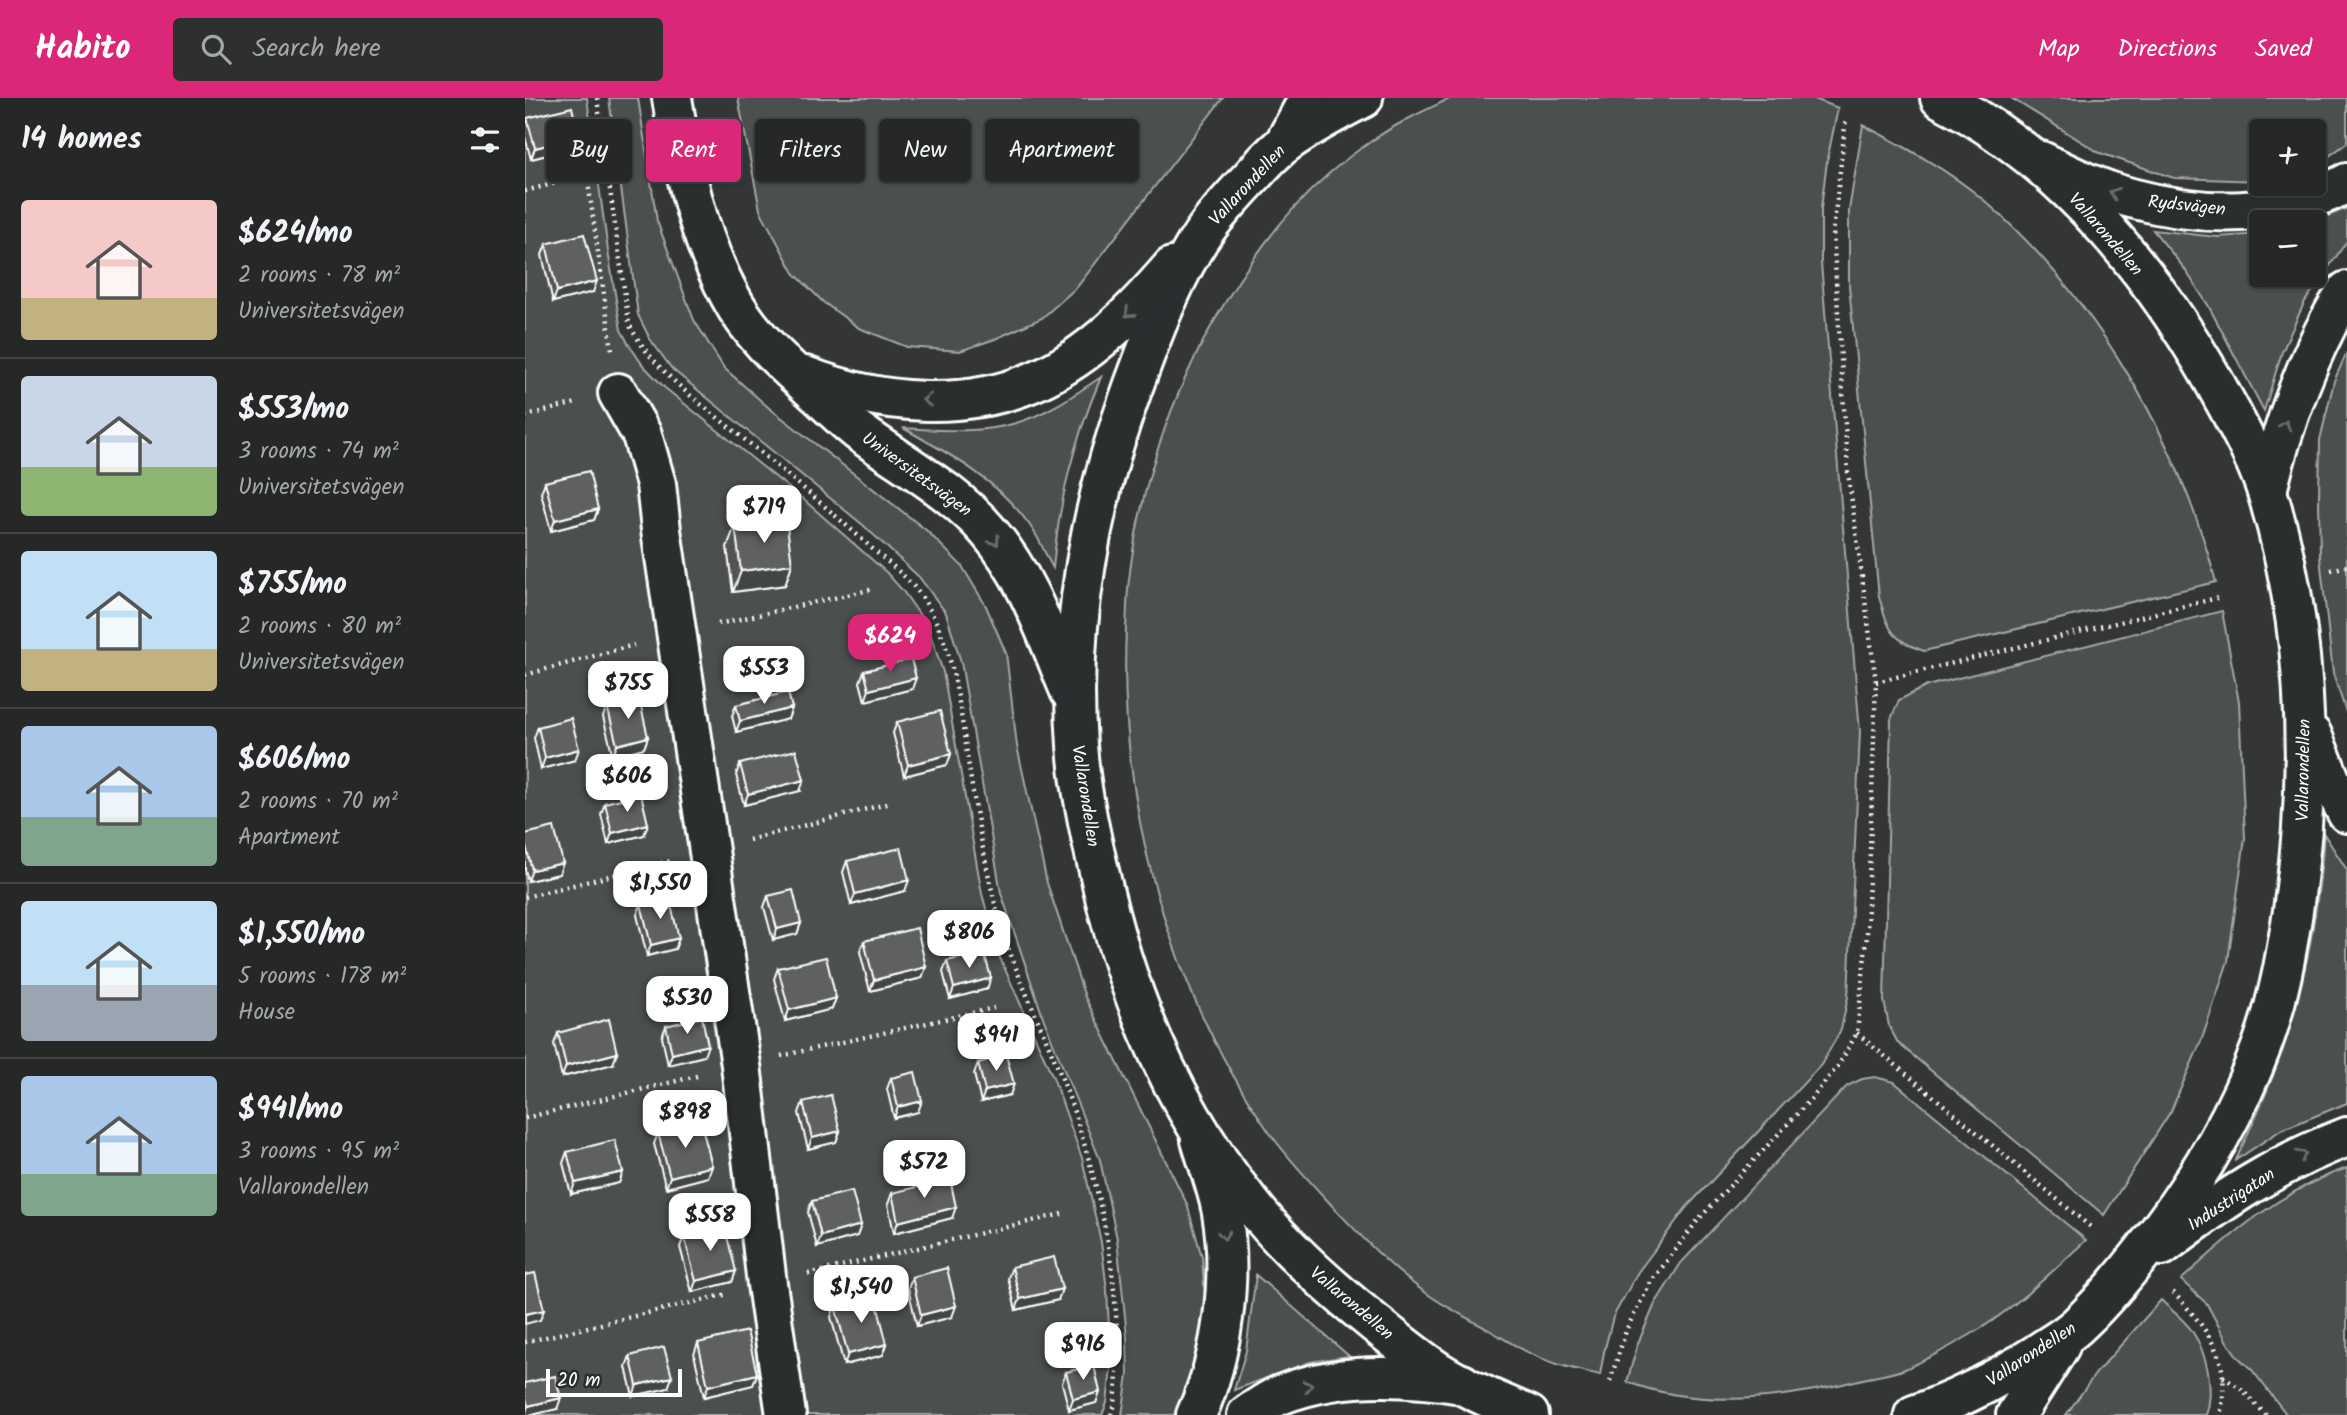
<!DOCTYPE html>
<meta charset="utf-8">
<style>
:root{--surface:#262828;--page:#2e3030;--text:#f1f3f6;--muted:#a4a6a8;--line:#424445;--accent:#db2777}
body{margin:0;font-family:Kalam,sans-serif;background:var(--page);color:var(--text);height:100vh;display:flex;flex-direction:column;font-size:26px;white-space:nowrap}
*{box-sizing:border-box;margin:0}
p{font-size:23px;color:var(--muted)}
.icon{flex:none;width:38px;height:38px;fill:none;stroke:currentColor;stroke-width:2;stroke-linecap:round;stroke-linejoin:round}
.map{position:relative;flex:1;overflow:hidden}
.drawer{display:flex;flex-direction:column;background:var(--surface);width:525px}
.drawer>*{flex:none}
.guide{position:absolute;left:21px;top:21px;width:665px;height:63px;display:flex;gap:14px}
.tools{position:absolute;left:1724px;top:21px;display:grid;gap:14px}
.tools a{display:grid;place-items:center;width:77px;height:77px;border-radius:7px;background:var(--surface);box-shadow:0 2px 5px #0004,0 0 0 2px var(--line);font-size:35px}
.scale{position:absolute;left:21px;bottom:18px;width:136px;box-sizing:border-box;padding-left:7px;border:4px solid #fff;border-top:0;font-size:19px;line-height:24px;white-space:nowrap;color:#fff;-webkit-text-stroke:5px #2a2d2e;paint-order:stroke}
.price{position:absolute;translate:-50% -60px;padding:0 16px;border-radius:14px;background:#fff;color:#222;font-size:23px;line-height:46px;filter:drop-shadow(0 2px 4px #0008)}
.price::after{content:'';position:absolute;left:50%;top:42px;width:21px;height:16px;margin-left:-10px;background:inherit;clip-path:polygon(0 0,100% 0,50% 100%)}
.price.active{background:var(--accent);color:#fff}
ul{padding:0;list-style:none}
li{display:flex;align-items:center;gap:21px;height:175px;padding:0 21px}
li+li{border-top:2px solid var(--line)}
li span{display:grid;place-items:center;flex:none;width:196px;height:140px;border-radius:7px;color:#555}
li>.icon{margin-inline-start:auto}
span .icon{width:84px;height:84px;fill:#fffc;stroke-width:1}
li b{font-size:30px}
h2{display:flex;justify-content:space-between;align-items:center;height:84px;padding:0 21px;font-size:30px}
.chip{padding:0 24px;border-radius:7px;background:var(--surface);box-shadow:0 2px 5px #0004,0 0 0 2px var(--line);font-size:24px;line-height:63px}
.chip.active{background:var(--accent);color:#fff}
header{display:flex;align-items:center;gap:42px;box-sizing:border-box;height:98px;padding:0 35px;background:var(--accent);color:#fff}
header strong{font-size:33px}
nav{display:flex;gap:38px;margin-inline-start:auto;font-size:24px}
.search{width:490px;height:63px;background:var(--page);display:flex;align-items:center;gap:18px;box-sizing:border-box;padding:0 24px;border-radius:7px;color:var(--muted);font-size:26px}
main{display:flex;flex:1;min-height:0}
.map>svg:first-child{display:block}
.green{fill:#4c4f50;stroke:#a6a7a8;stroke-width:2}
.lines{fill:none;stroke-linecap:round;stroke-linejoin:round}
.minor-casing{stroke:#fff;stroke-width:44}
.major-casing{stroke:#fff;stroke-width:44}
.highway-casing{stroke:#fff;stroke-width:44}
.path{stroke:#fff;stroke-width:4.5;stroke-dasharray:2 5;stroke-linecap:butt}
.minor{stroke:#2a2d2e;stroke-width:38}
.major{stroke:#2a2d2e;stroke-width:38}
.highway{stroke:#2a2d2e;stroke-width:38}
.wall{fill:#525354;stroke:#fff;stroke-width:2}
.shaded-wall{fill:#424445;stroke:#fff;stroke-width:2}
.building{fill:#5f6162;stroke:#fff;stroke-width:2}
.oneway{stroke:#6a6c6d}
.labels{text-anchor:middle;stroke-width:6;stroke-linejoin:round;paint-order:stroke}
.street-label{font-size:18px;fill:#fff;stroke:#2a2d2e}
</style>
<header>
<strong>Habito</strong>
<div class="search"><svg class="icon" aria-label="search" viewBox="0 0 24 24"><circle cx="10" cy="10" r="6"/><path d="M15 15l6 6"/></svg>Search here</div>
<nav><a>Map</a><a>Directions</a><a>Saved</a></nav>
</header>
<main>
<section class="drawer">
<h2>14 homes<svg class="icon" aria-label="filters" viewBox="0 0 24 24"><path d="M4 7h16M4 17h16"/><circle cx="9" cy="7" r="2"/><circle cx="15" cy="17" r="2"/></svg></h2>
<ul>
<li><span style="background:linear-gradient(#f6c9c9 70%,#c2b280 0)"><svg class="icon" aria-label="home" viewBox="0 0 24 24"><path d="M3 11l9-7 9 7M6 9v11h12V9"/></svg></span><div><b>$624/mo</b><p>2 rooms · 78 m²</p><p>Universitetsvägen</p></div></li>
<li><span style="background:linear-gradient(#c9d6e8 65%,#8fb573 0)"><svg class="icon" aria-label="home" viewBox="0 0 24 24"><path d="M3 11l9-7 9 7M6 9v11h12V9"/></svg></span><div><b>$553/mo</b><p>3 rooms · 74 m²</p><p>Universitetsvägen</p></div></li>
<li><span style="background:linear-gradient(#bfe0f5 70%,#c2b280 0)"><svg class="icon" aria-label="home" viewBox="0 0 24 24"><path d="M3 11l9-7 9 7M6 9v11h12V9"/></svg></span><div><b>$755/mo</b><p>2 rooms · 80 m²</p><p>Universitetsvägen</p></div></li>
<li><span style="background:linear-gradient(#a9c7e8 65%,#7fa58c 0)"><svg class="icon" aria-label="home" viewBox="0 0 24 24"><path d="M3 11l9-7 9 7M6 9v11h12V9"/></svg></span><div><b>$606/mo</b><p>2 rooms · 70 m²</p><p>Apartment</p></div></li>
<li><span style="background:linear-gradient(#bfe0f5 60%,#9aa5b1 0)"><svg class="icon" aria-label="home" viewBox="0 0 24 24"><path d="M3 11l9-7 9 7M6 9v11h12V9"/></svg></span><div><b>$1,550/mo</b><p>5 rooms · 178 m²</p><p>House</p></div></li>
<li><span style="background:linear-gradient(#a9c7e8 70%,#7fa58c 0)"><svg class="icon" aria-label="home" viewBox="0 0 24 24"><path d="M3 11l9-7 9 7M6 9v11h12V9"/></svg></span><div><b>$941/mo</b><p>3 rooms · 95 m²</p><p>Vallarondellen</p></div></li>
</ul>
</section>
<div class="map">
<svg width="1822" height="1317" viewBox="0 0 1822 1317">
<rect width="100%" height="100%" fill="#333536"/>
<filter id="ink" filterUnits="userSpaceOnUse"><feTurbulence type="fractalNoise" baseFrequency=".0143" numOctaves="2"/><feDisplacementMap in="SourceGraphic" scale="14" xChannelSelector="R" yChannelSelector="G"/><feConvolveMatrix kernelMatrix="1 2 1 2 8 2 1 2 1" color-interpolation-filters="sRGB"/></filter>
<g filter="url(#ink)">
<g class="green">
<path d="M0,0H62L83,153L96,232L103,245L117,266L140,290L279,402L361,474L378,493L403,529L418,574L457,796L475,860L528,979L557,1060L576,1144L582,1192L586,1270L582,1305L577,1317H0Z"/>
<path d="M84,0H113L132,123L169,222L199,270L243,309L401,432L437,468L461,508L481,555L492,648L522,785L560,899L662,1106L677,1159L681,1213L672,1253L658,1302L649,1317H597L603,1277L602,1238L592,1141L575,1062L519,922L476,795L436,564L421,515L394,479L338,427L147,271L125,241L113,217Z"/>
<path d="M213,0H698L552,189L517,220L470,241L435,253L382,249L334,230L298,204L269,175L235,112Z"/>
<path d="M926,0H1287L1313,10L1302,63L1296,110V165L1335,634L1323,899L1316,932L1296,967L1161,1110L1113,1174L1088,1219L1079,1254L1075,1277C1054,1272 1033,1268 1013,1259C996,1252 980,1241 964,1232C943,1220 920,1209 901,1195C868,1172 840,1142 812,1113C789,1088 764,1062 744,1034C642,888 593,706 601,530C602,514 602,497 604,481C616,380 652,280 706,195C744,134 787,82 848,42C872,25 899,13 926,0Z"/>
<path d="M1486,0H1822V45L1800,61L1789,65L1788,33H1736V83L1649,80L1575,55Z"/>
<path d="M1338,27C1380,49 1424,72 1460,103C1572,202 1653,340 1691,484L1399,553C1365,541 1364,532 1354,499L1324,188V112Z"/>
<path d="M1822,110V143L1779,205L1757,254L1739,313L1683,207L1659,170L1628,132L1692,139L1736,136V177H1788L1789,124Z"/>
<path d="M1822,254V617L1808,575L1795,459L1794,401L1795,342L1809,283Z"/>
<path d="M576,279C548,346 535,398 528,470C521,458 516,444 508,432C476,384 427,357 378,330C415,332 455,336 491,325C522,316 549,297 576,279Z"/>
<path d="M1697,513L1714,604L1720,740L1703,863L1677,941L1646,1013L1579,1117L1373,945L1364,928L1359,903L1366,621L1374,602L1402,588Z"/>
<path d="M1799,736L1822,772V1005L1756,1032L1711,1062C1722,1037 1734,1013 1744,988C1776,908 1793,822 1799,736Z"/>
<path d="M1350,979L1369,984L1561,1142C1528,1173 1494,1206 1455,1231C1435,1243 1401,1262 1380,1271C1367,1276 1352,1278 1338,1281C1262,1301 1178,1312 1102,1284L1113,1245L1130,1206L1156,1165L1322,988L1337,981Z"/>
<path d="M1822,1070V1317H1762L1727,1272L1713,1259L1702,1244L1682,1206L1656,1182C1706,1136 1757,1092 1822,1070Z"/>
<path d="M731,1177L824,1258L785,1264L709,1292L721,1253Z"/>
<path d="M1636,1202C1646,1212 1659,1221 1667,1233C1682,1255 1690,1292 1681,1317H1541L1571,1275Z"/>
</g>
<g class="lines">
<defs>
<g id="minor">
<path d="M1516,63C1545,77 1574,92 1606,100C1676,119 1757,121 1822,85"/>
<path d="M93,295L117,337L131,386L136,432L216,967L242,1186L261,1317"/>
<path d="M1742,393C1757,329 1786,248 1822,193"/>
<path d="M671,1317C698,1259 708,1178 697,1115C693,1091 683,1066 676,1042"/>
<path d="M722,1317C733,1310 743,1302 755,1297C812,1274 877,1276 937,1286"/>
</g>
<g id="major">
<path d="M147,0C158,68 172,137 205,198C225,237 261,268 293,297C306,309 319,322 333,333C376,365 428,392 463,433C503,479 522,538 545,593"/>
<path d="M838,0C812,13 786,27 762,44C749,53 738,66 728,77C713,93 698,109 685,126C651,170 626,240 607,292C566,404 543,527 552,647C555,689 564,732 574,773C600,893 648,1010 726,1106C759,1148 799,1184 841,1218C863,1236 886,1255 911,1272C939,1290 973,1304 1004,1317"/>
<path d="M280,278C352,306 441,315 514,281C566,257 610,212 647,169"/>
<path d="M1787,637L1807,686L1822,715"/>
<path d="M1637,1148C1696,1103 1752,1065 1822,1039"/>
<path d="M1389,1317C1433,1302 1473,1281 1512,1256C1525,1247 1540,1239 1552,1228C1581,1201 1607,1168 1631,1137C1675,1078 1712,1015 1737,947C1753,904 1761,858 1768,813C1788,674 1784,532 1743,397C1734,367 1718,337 1703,309C1637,185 1543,65 1415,0"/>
<path d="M1491,1317L1535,1248"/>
</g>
<path id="highway" d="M759,46L784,0"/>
</defs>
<use href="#minor" class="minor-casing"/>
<use href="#major" class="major-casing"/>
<use href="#highway" class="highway-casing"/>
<g class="path">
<path d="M72,0L104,226C127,270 165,297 203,328C250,366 296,404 341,445C357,460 377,474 391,491C428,539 433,599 442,656C449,703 457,751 468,797C482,861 513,918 536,978C576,1083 600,1195 590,1307L586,1317"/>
<path d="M0,93L62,77L87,252"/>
<path d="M0,318L51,305"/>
<path d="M1806,472L1822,468"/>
<path d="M193,526L349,491"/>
<path d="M0,577L109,547"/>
<path d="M1351,584L1692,500"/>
<path d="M224,742L365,705"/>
<path d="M0,799L145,763"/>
<path d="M1332,935L1568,1131"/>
<path d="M256,958L469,910"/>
<path d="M0,1020L176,977"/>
<path d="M283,1176L541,1115"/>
<path d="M1648,1194C1683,1232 1708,1261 1695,1317"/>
<path d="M0,1244L203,1196"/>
<path d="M1698,1279L1715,1290L1741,1317"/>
<path d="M1085,1283L1102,1230L1126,1184L1173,1122L1287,1000L1313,968L1332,935L1342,837L1351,584L1323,374L1308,134L1321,20"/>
</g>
<use href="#minor" class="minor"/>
<use href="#major" class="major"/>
<use href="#highway" class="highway"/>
</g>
<g class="wall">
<path d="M2,20L50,50L6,61L0,39V27Z"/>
<path d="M21,146L68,194L28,204L17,157Z"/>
<path d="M20,384L73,411L69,422L26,433L16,395Z"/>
<path d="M210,428L267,466L260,487L208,494L202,449Z"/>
<path d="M339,573L387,591L340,603L335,584Z"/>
<path d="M211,607L267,610L263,621L211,634L207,618Z"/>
<path d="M82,608L123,639L119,650L88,658L78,619Z"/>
<path d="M372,624L426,656L422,667L379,678L368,635Z"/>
<path d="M13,629L50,662L16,671L9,640Z"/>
<path d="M215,666L275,693L219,707L211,677Z"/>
<path d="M80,705L119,737L83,746L76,716Z"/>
<path d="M0,736L34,776L3,783L0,771Z"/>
<path d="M322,763L380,793L326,807L318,774Z"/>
<path d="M243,798L276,825L272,836L248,842L239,809Z"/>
<path d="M116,806L154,840L150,851L122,858L112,817Z"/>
<path d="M339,843L397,880L345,893L335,854Z"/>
<path d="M422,863L462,891L425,901L418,874Z"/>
<path d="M253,870L311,900L307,911L260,923L249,881Z"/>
<path d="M141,928L179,958L143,967L137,939Z"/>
<path d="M33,935L88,966L37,979L29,946Z"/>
<path d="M453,965L485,997L456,1004L449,976Z"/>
<path d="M366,980L393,1014L369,1020L362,991Z"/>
<path d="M278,1004L315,1033L311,1044L283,1051L274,1015Z"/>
<path d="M133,1035L187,1068L183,1079L141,1090L129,1046Z"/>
<path d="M42,1054L98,1074L94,1085L46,1096L38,1065Z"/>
<path d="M367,1095L427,1120L369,1135L363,1106Z"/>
<path d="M287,1103L336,1127L332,1138L292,1149L283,1114Z"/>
<path d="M159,1138L211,1173L207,1184L167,1194L155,1149Z"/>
<path d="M487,1169L533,1202L491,1212L483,1180Z"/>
<path d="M387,1179L427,1219L392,1228L383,1190Z"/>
<path d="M310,1208L362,1246L358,1257L319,1267L306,1219Z"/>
<path d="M173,1245L232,1276L228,1287L179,1299L169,1256Z"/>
<path d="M105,1258L143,1290L108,1298L101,1269Z"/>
<path d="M541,1274L575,1294L571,1305L544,1312L537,1285Z"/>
<path d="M0,1285L32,1311L0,1317Z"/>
</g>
<g class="shaded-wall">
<path d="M54,39L50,50L6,61L10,50Z"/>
<path d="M72,183L68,194L28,204L32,193Z"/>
<path d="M73,411L69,422L26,433L30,422Z"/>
<path d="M267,466L260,487L208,494L216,473Z"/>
<path d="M391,580L387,591L340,603L344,592Z"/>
<path d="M267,610L263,621L211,634L215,623Z"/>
<path d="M123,639L119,650L88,658L92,647Z"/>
<path d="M54,651L50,662L16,671L20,660Z"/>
<path d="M426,656L422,667L379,678L383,667Z"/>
<path d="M279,682L275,693L219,707L223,696Z"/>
<path d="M123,726L119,737L83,746L87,735Z"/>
<path d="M38,765L34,776L3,783L7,772Z"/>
<path d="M384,782L380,793L326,807L330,796Z"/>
<path d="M276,825L272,836L248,842L252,831Z"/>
<path d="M154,840L150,851L122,858L126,847Z"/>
<path d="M401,869L397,880L345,893L349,882Z"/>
<path d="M466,880L462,891L425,901L429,890Z"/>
<path d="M311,900L307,911L260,923L264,912Z"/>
<path d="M183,947L179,958L143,967L147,956Z"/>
<path d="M92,955L88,966L37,979L41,968Z"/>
<path d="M489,986L485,997L456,1004L460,993Z"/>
<path d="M397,1003L393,1014L369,1020L373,1009Z"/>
<path d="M315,1033L311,1044L283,1051L287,1040Z"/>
<path d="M187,1068L183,1079L141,1090L145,1079Z"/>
<path d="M98,1074L94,1085L46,1096L50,1085Z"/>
<path d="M431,1109L427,1120L369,1135L373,1124Z"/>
<path d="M336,1127L332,1138L292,1149L296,1138Z"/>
<path d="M211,1173L207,1184L167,1194L171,1183Z"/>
<path d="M537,1191L533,1202L491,1212L495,1201Z"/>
<path d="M431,1208L427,1219L392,1228L396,1217Z"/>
<path d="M19,1212L15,1222L0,1226V1216Z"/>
<path d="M362,1246L358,1257L319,1267L323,1256Z"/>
<path d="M232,1276L228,1287L179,1299L183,1288Z"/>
<path d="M147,1279L143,1290L108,1298L112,1287Z"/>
<path d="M575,1294L571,1305L544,1312L548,1301Z"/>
<path d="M36,1300L32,1311L7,1317H0L3,1308Z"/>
</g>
<g class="building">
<path d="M47,9L54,39L10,50L2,20Z"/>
<path d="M59,136L72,183L32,193L21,146Z"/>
<path d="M64,373L73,411L30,422L20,384Z"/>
<path d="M261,420L267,466L216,473L210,428Z"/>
<path d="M386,561L391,580L344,592L339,573Z"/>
<path d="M263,594L267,610L215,623L211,607Z"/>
<path d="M114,600L123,639L92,647L82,608Z"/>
<path d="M415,613L426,656L383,667L372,624Z"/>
<path d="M46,620L54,651L20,660L13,629Z"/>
<path d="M271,652L279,682L223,696L215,666Z"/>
<path d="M116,696L123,726L87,735L80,705Z"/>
<path d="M29,729L38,765L7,772L0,744V736Z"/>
<path d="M376,750L384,782L330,796L322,763Z"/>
<path d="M268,792L276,825L252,831L243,798Z"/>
<path d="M144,799L154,840L126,847L116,806Z"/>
<path d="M392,830L401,869L349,882L339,843Z"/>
<path d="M459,854L466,880L429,890L422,863Z"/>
<path d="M301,859L311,900L264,912L253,870Z"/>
<path d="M177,919L183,947L147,956L141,928Z"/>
<path d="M84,921L92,955L41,968L33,935Z"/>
<path d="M481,957L489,986L460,993L453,965Z"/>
<path d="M390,974L397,1003L373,1009L366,980Z"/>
<path d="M306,997L315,1033L287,1040L278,1004Z"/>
<path d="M176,1025L187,1068L145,1079L133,1035Z"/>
<path d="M90,1042L98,1074L50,1085L42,1054Z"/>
<path d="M425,1081L431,1109L373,1124L367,1095Z"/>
<path d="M327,1093L336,1127L296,1138L287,1103Z"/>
<path d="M199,1127L211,1173L171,1183L159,1138Z"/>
<path d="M529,1159L537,1191L495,1201L487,1169Z"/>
<path d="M422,1170L431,1208L396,1217L387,1179Z"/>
<path d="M10,1175L19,1212L0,1216V1177Z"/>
<path d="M350,1198L362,1246L323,1256L310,1208Z"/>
<path d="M222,1233L232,1276L183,1288L173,1245Z"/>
<path d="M139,1249L147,1279L112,1287L105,1258Z"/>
<path d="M569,1267L575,1294L548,1301L541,1274Z"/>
<path d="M30,1278L36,1300L3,1308L0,1297V1285Z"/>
</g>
<defs><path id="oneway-chevron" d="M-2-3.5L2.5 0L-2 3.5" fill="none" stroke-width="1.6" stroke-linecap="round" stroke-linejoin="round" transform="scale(1.75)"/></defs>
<g class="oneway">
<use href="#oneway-chevron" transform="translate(1589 95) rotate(-160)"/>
<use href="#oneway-chevron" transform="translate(604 215) rotate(137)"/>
<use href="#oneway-chevron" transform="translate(402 302) rotate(-179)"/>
<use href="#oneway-chevron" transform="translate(1760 327) rotate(-72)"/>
<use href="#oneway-chevron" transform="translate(470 443) rotate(55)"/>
<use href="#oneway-chevron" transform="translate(1777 1057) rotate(-28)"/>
<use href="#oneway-chevron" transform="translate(699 1137) rotate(84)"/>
<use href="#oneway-chevron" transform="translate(783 1288) rotate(-14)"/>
</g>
</g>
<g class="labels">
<g class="street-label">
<text transform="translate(722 87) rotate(-47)" y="6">Vallarondellen</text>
<text transform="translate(1662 107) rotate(6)" y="6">Rydsvägen</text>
<text transform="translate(1581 136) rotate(49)" y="6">Vallarondellen</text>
<text transform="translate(392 376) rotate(36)" y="6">Universitetsvägen</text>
<text transform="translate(1778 672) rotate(-89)" y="6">Vallarondellen</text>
<text transform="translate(561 698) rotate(81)" y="6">Vallarondellen</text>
<text transform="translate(1706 1101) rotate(-33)" y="6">Industrigatan</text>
<text transform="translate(827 1205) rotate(40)" y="6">Vallarondellen</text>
<text transform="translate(1506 1256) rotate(-33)" y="6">Vallarondellen</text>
</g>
</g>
</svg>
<div class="tools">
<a>+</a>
<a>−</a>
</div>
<div class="scale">20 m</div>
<b class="price" style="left:239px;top:447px">$719</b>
<b class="price active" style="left:365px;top:576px">$624</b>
<b class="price" style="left:239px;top:608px">$553</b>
<b class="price" style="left:103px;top:623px">$755</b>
<b class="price" style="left:102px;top:716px">$606</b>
<b class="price" style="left:135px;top:823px">$1,550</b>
<b class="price" style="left:444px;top:872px">$806</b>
<b class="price" style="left:162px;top:938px">$530</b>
<b class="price" style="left:471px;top:975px">$941</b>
<b class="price" style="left:160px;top:1052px">$898</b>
<b class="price" style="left:399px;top:1102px">$572</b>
<b class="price" style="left:185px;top:1155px">$558</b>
<b class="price" style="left:336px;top:1227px">$1,540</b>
<b class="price" style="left:558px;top:1284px">$916</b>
<div class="guide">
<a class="chip">Buy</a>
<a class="chip active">Rent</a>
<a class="chip">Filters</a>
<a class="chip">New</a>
<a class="chip">Apartment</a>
</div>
</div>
</main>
